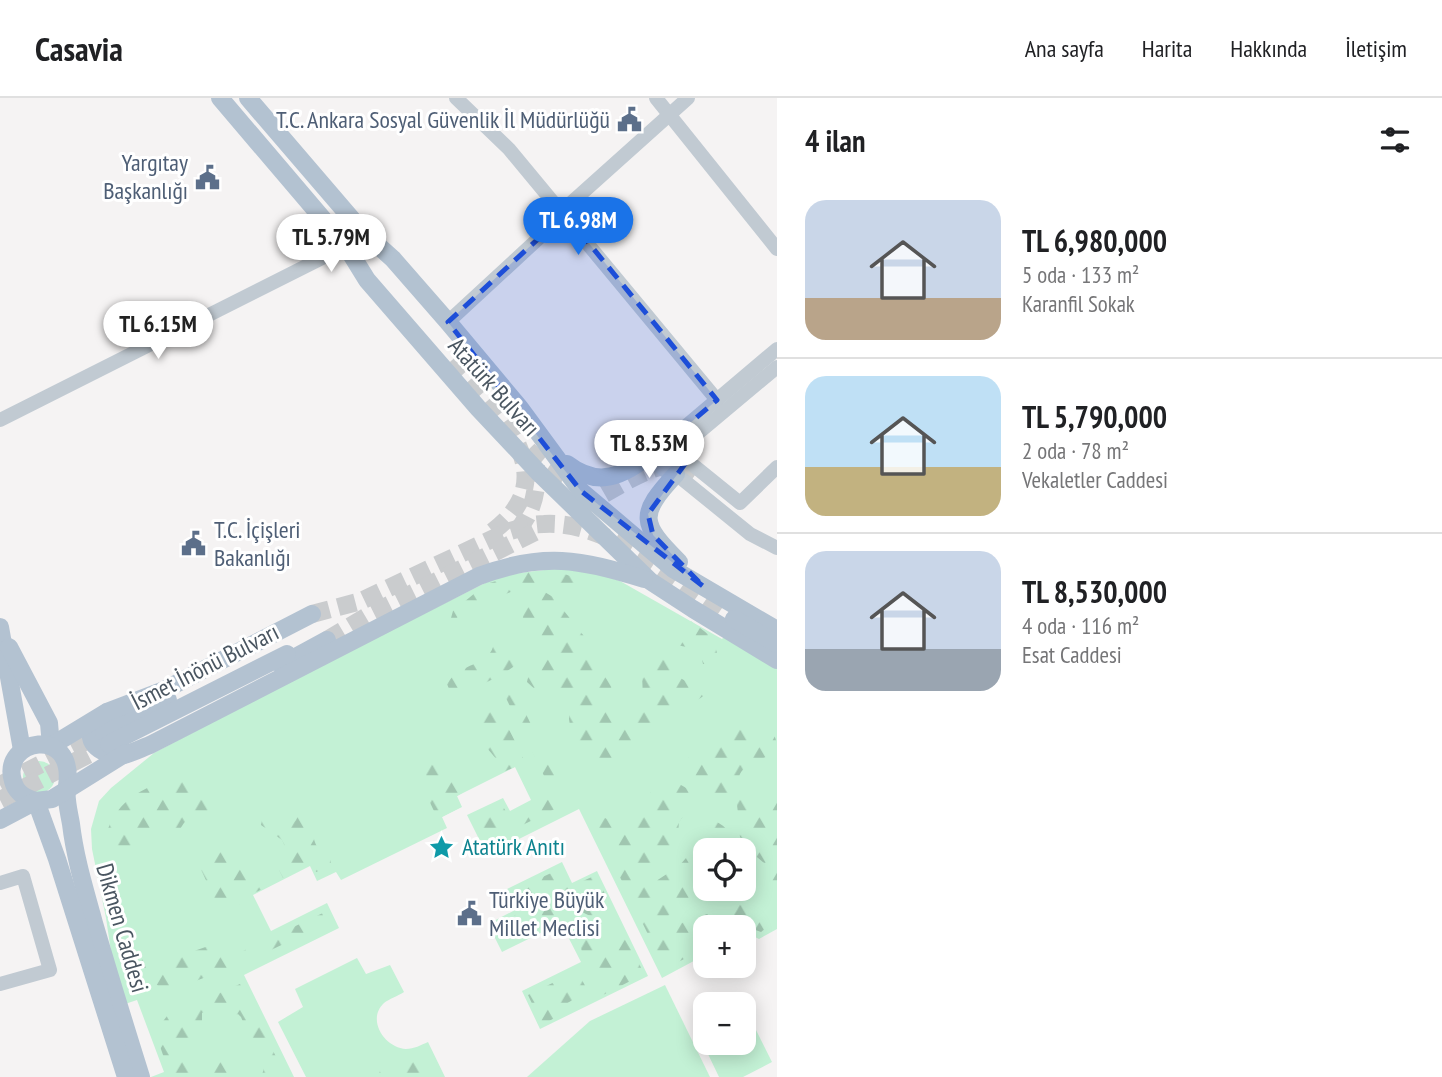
<!DOCTYPE html>
<html lang="tr">
<meta charset="utf-8">
<style>
:root{--surface:#fff;--page:#f6f6f6;--text:#202124;--muted:#757577;--line:#e0e0e0;--accent:#1a73e8}
body{margin:0;font-family:"PT Sans Narrow",sans-serif;background:var(--page);color:var(--text);height:100vh;display:flex;flex-direction:column;font-size:26px;white-space:nowrap}
*{box-sizing:border-box;margin:0}
p{font-size:23px;color:var(--muted)}
.icon{flex:none;width:38px;height:38px;fill:none;stroke:currentColor;stroke-width:2;stroke-linecap:round;stroke-linejoin:round}
.map{position:relative;flex:1;overflow:hidden}
.panel{display:flex;flex-direction:column;background:var(--surface);width:665px}
.panel>*{flex:none}
.buttons{position:absolute;left:693px;top:740px;display:grid;gap:14px}
.buttons a{display:grid;place-items:center;width:63px;height:63px;border-radius:14px;background:var(--surface);box-shadow:0 4px 18px #0003;font-size:35px}
.price{position:absolute;translate:-50% -60px;padding:0 16px;border-radius:24px;background:#fff;color:#222;font-size:23px;line-height:46px;filter:drop-shadow(0 2px 4px #0008)}
.price::after{content:'';position:absolute;left:50%;top:42px;width:21px;height:16px;margin-left:-10px;background:inherit;clip-path:polygon(0 0,100% 0,50% 100%)}
.price.current{background:var(--accent);color:#fff}
ul{padding:0;list-style:none}
li{display:flex;align-items:center;gap:21px;height:175px;padding:0 28px}
li+li{border-top:2px solid var(--line)}
li span{display:grid;place-items:center;flex:none;width:196px;height:140px;border-radius:21px;color:#555}
li>.icon{margin-inline-start:auto}
span .icon{width:84px;height:84px;fill:#fffc;stroke-width:1}
li b{font-size:30px}
h2{display:flex;justify-content:space-between;align-items:center;height:84px;padding:0 28px;font-size:30px}
header{display:flex;align-items:center;gap:42px;box-sizing:border-box;height:98px;padding:0 35px;background:var(--surface);border-bottom:2px solid var(--line)}
header strong{font-size:33px}
nav{display:flex;gap:38px;margin-inline-start:auto;font-size:24px}
main{display:flex;flex:1;min-height:0}
.map>svg:first-child{display:block}
.green{fill:#c3f1d5;fill-rule:evenodd}
.forest{fill:url(#forest-firs)}
.lines{fill:none;stroke-linecap:round;stroke-linejoin:round}
.major-tunnel{stroke:#caccce;stroke-width:18;stroke-dasharray:18 9;stroke-linecap:butt}
.minor{stroke:#c1cad2;stroke-width:14}
.major{stroke:#b3c2d1;stroke-width:18}
.marked{fill:#1d4ed8;fill-opacity:0.2;stroke:#1d4ed8;stroke-width:5;stroke-dasharray:14 9;stroke-linejoin:round}
.labels{text-anchor:middle;stroke-width:6;stroke-linejoin:round;paint-order:stroke}
.service-label{font-size:24px;fill:#4e5e75;stroke:#fff;text-anchor:end}
.street-label{font-size:24px;fill:#4a5661;stroke:#fff}
.culture-label{font-size:24px;fill:#0d838f;stroke:#fff;text-anchor:start}
</style>
<header>
<strong>Casavia</strong>
<nav><a>Ana sayfa</a><a>Harita</a><a>Hakkında</a><a>İletişim</a></nav>
</header>
<main>
<div class="map">
<svg width="777" height="979" viewBox="0 0 777 979">
<defs>
<pattern id="forest-firs" width="22" height="20" patternUnits="userSpaceOnUse" patternTransform="scale(1.75)"><rect width="22" height="20" fill="#c3f1d5"/><path d="M5 1l3.5 6h-7zM16 11l3.5 6h-7z" fill="#a0c6b0"/></pattern>
</defs>
<rect width="100%" height="100%" fill="#f5f3f3"/>
<g class="green">
<path d="M561,470H581L620,483L722,541L724,539L777,562V831L759,841L751,837L744,838V830H705V857L662,880L579,711L487,757L467,717L503,700L510,713L531,702L515,669L457,698L462,709L442,719L447,730L341,782L336,774L317,783L310,768L253,797L271,833L327,805L339,830L244,877L294,979H151L164,974L137,902L119,908L106,820L92,751L91,731L99,703L111,690L154,655L281,587L483,486L504,477ZM705,752H744V791H705Z"/>
<circle cx="39" cy="679" r="16"/>
<path d="M562,764L572,785L597,773L648,878L540,931L522,893L581,864L561,825L502,854L488,826L517,811L507,791Z"/>
<path d="M357,860L366,876L390,867L404,894C398,898 389,901 384,905C366,922 385,950 406,951C414,951 421,947 428,944L445,979H306L278,924L303,909L295,891Z"/>
<path d="M665,887L710,979H527L590,923Z"/>
<path d="M755,930L772,964L743,979H719L707,954L726,945H744V936Z"/>
</g>
<g class="forest">
<path d="M551,472L577,480L581,489L575,502L565,505C559,498 552,489 543,488C518,485 475,511 453,522L451,520L453,513L486,486L527,474Z"/>
<path d="M543,493L553,499L587,542L582,547L612,588L607,601C614,613 629,616 640,606C648,578 632,580 658,556H666L674,573L680,580L686,583L696,576L705,574L714,585L710,593L618,661L604,668C582,660 572,644 569,621C569,617 570,614 569,610C566,595 552,582 540,576L538,580L543,586V593L539,595L527,584C529,566 541,551 541,532L537,527H531L523,522C522,508 531,498 543,493Z"/>
<path d="M691,523L713,540L717,555L712,566H703C699,544 694,552 677,547L674,543Z"/>
<path d="M503,538C517,540 520,546 522,559L513,569L503,576L457,599L452,598L447,586C458,564 492,569 494,544Z"/>
<path d="M512,594L516,596L559,683L549,688L504,596Z"/>
<path d="M494,600L525,664L519,671L517,668L499,676L498,663L481,643L483,629L473,620L478,608Z"/>
<path d="M760,628C775,632 777,640 777,655C763,661 732,667 740,689C743,697 748,701 756,704L769,697L777,688V796L774,798L766,796C764,787 770,779 770,770L744,748L734,724L738,715L737,707L703,691L684,663C710,645 726,629 760,628Z"/>
<path d="M427,666H434C444,677 455,681 462,695L454,700L459,710L440,720L434,713L422,688L426,679L425,670Z"/>
<path d="M190,675L213,703L231,705L232,709C216,723 200,711 189,720C183,724 181,732 174,738L159,735L142,742L132,741L130,745L140,754C134,769 112,767 106,752C103,745 106,739 108,731C120,696 157,684 190,675Z"/>
<path d="M681,687L688,691L692,706L679,724L678,736L687,741L686,748C673,761 642,758 647,782L653,785L679,768L693,752L709,739L708,728L715,723C728,729 732,738 735,752H705V791H716L717,796C700,807 680,801 666,821L669,826L676,827L710,815L720,805L730,804L734,791H744L766,830L761,834L750,830H705V850L665,871L593,724L605,720C626,729 642,708 652,692Z"/>
<path d="M554,698L559,709L484,746L473,723L503,708L509,720Z"/>
<path d="M307,709C320,731 303,743 331,762V768L316,774L311,766L283,780L279,772L286,751L282,742L261,727L262,722C273,718 281,721 290,727L296,722L299,712Z"/>
<path d="M229,747L238,751L247,766L265,781L264,790L243,801V805L221,814L196,761L202,755L221,752Z"/>
<path d="M562,770L572,788L596,777L611,809C598,821 590,821 576,809L573,800L565,799C550,811 559,811 555,825L534,835L517,826L512,819L520,814L517,807L521,805L520,795L536,782Z"/>
<path d="M107,781L146,870L136,892L115,829L105,785Z"/>
<path d="M325,814L329,824L246,864L241,854Z"/>
<path d="M620,832H623L644,876L601,898V890L604,882L602,874L583,860L580,844L588,841L604,846Z"/>
<path d="M220,844L232,869L167,894C159,888 150,885 152,873L168,862Z"/>
<path d="M577,873L588,893L564,907L558,918L542,927L528,897Z"/>
<path d="M240,886L286,979H261C272,956 249,940 241,919L238,916L225,922L217,919L213,910L202,915V926L196,935L208,941C200,949 188,947 185,961L187,965L197,966L206,978L210,977L218,956L216,947L220,941C238,948 228,965 230,979H166L170,977L155,934L167,918Z"/>
<path d="M420,958L425,959L429,964L422,979H378L381,970L387,964L404,965Z"/>
</g>
<g class="lines">
<g class="major-tunnel">
<path d="M451,263C481,297 548,355 518,406C511,419 500,428 488,437"/>
<path d="M528,352C543,368 559,379 581,384"/>
<path d="M581,409C603,398 642,371 664,368C676,367 686,371 695,377"/>
<path d="M517,433C533,414 538,393 536,368"/>
<path d="M312,516L361,503L507,434C520,430 531,426 544,426C611,422 680,487 734,521"/>
<path d="M327,542L371,516L535,434"/>
<path d="M0,687L104,634"/>
<path d="M0,702L109,646"/>
</g>
<g class="minor">
<path d="M456,0L509,51L717,302"/>
<path d="M656,0L777,151"/>
<path d="M562,113L688,0"/>
<path d="M448,224L565,116"/>
<path d="M777,251L654,355C655,367 664,375 676,376L750,436L777,450"/>
<path d="M0,322L346,148"/>
<path d="M690,342L777,269"/>
<path d="M688,363L740,405L777,369"/>
<path d="M0,785L23,778L50,872L0,886"/>
</g>
<g class="major">
<path d="M220,0L346,148L367,182L478,310L539,375L650,483L693,511L777,562"/>
<path d="M248,0L363,134L393,161L448,224L520,310L581,393L673,471L777,532"/>
<path d="M567,366C601,392 623,376 654,355"/>
<path d="M676,376C638,417 640,425 679,464"/>
<path d="M734,521L777,546"/>
<path d="M0,529L22,652"/>
<path d="M9,549L49,625L51,648"/>
<path d="M281,567L327,542"/>
<path d="M107,614C102,619 95,623 92,630C85,649 108,659 124,657C132,655 142,650 150,647L479,478C543,454 581,461 644,481"/>
<path d="M104,634L168,602"/>
<path d="M109,646L287,556"/>
<path d="M51,648L107,614L162,593L312,516"/>
<path d="M36,703C25,700 16,695 13,683C0,641 76,626 67,688C65,700 69,714 71,726C75,760 85,792 94,825C109,876 125,928 141,979"/>
<path d="M36,703L57,761L126,979"/>
<path d="M0,722L36,703L52,701L126,655"/>
</g>
</g>
<path class="marked" d="M565,116L717,302L683,331L693,355L648,416L653,437L704,489L581,393L448,224Z"/>
<defs>
<symbol id="civic-bare" viewBox="-9 -9 18 18"><path d="M-.6-6.5H3V-4.5H.6V-3L4-1V1h2V6H-6V1h2V-1L-.6-3ZM-1.2 2.5V6h2.4V2.5Z" fill="#5c6f8a" stroke="#fff" stroke-width="2.5" paint-order="stroke"/></symbol>
<symbol id="sight-bare" viewBox="-9 -9 18 18"><path d="M0-6L1.8-2.2L6-1.7L2.9 1.2L3.7 5.4L0 3.3L-3.7 5.4L-2.9 1.2L-6-1.7L-1.8-2.2Z" fill="#0f9aa8" stroke="#fff" stroke-width="2.5" paint-order="stroke"/></symbol>
</defs>
<g fill-rule="evenodd">
<use href="#civic-bare" x="612" y="4" width="35" height="35"/>
<use href="#civic-bare" x="190" y="62" width="35" height="35"/>
<use href="#civic-bare" x="176" y="428" width="35" height="35"/>
<use href="#sight-bare" x="424" y="732" width="35" height="35"/>
<use href="#civic-bare" x="452" y="798" width="35" height="35"/>
</g>
<g class="labels">
<g class="service-label">
<text x="610" y="30">T.C. Ankara Sosyal Güvenlik İl Müdürlüğü</text>
<text x="188" y="73">Yargıtay<tspan x="188" dy="28">Başkanlığı</tspan></text>
<text x="214" y="440" text-anchor="start">T.C. İçişleri<tspan x="214" dy="28">Bakanlığı</tspan></text>
<text x="489" y="810" text-anchor="start">Türkiye Büyük<tspan x="489" dy="28">Millet Meclisi</tspan></text>
</g>
<g class="street-label">
<text transform="translate(494 289) rotate(48)" y="8">Atatürk Bulvarı</text>
<text transform="translate(205 569) rotate(-27)" y="8">İsmet İnönü Bulvarı</text>
<text transform="translate(122 830) rotate(74)" y="8">Dikmen Caddesi</text>
</g>
<g class="culture-label">
<text x="462" y="757">Atatürk Anıtı</text>
</g>
</g>
</svg>
<div class="buttons">
<a><svg class="icon" aria-label="locate" viewBox="0 0 24 24"><circle cx="12" cy="12" r="6"/><path d="M12 2v4M12 18v4M2 12h4M18 12h4"/></svg></a>
<a>+</a>
<a>−</a>
</div>
<b class="price current" style="left:578px;top:159px">TL 6.98M</b>
<b class="price" style="left:331px;top:176px">TL 5.79M</b>
<b class="price" style="left:158px;top:263px">TL 6.15M</b>
<b class="price" style="left:649px;top:382px">TL 8.53M</b>
</div>
<section class="panel">
<h2>4 ilan<svg class="icon" aria-label="filters" viewBox="0 0 24 24"><path d="M4 7h16M4 17h16"/><circle cx="9" cy="7" r="2"/><circle cx="15" cy="17" r="2"/></svg></h2>
<ul>
<li><span style="background:linear-gradient(#c9d6e8 70%,#b9a48a 0)"><svg class="icon" aria-label="home" viewBox="0 0 24 24"><path d="M3 11l9-7 9 7M6 9v11h12V9"/></svg></span><div><b>TL 6,980,000</b><p>5 oda · 133 m²</p><p>Karanfil Sokak</p></div></li>
<li><span style="background:linear-gradient(#bfe0f5 65%,#c2b280 0)"><svg class="icon" aria-label="home" viewBox="0 0 24 24"><path d="M3 11l9-7 9 7M6 9v11h12V9"/></svg></span><div><b>TL 5,790,000</b><p>2 oda · 78 m²</p><p>Vekaletler Caddesi</p></div></li>
<li><span style="background:linear-gradient(#c9d6e8 70%,#9aa5b1 0)"><svg class="icon" aria-label="home" viewBox="0 0 24 24"><path d="M3 11l9-7 9 7M6 9v11h12V9"/></svg></span><div><b>TL 8,530,000</b><p>4 oda · 116 m²</p><p>Esat Caddesi</p></div></li>
</ul>
</section>
</main>
